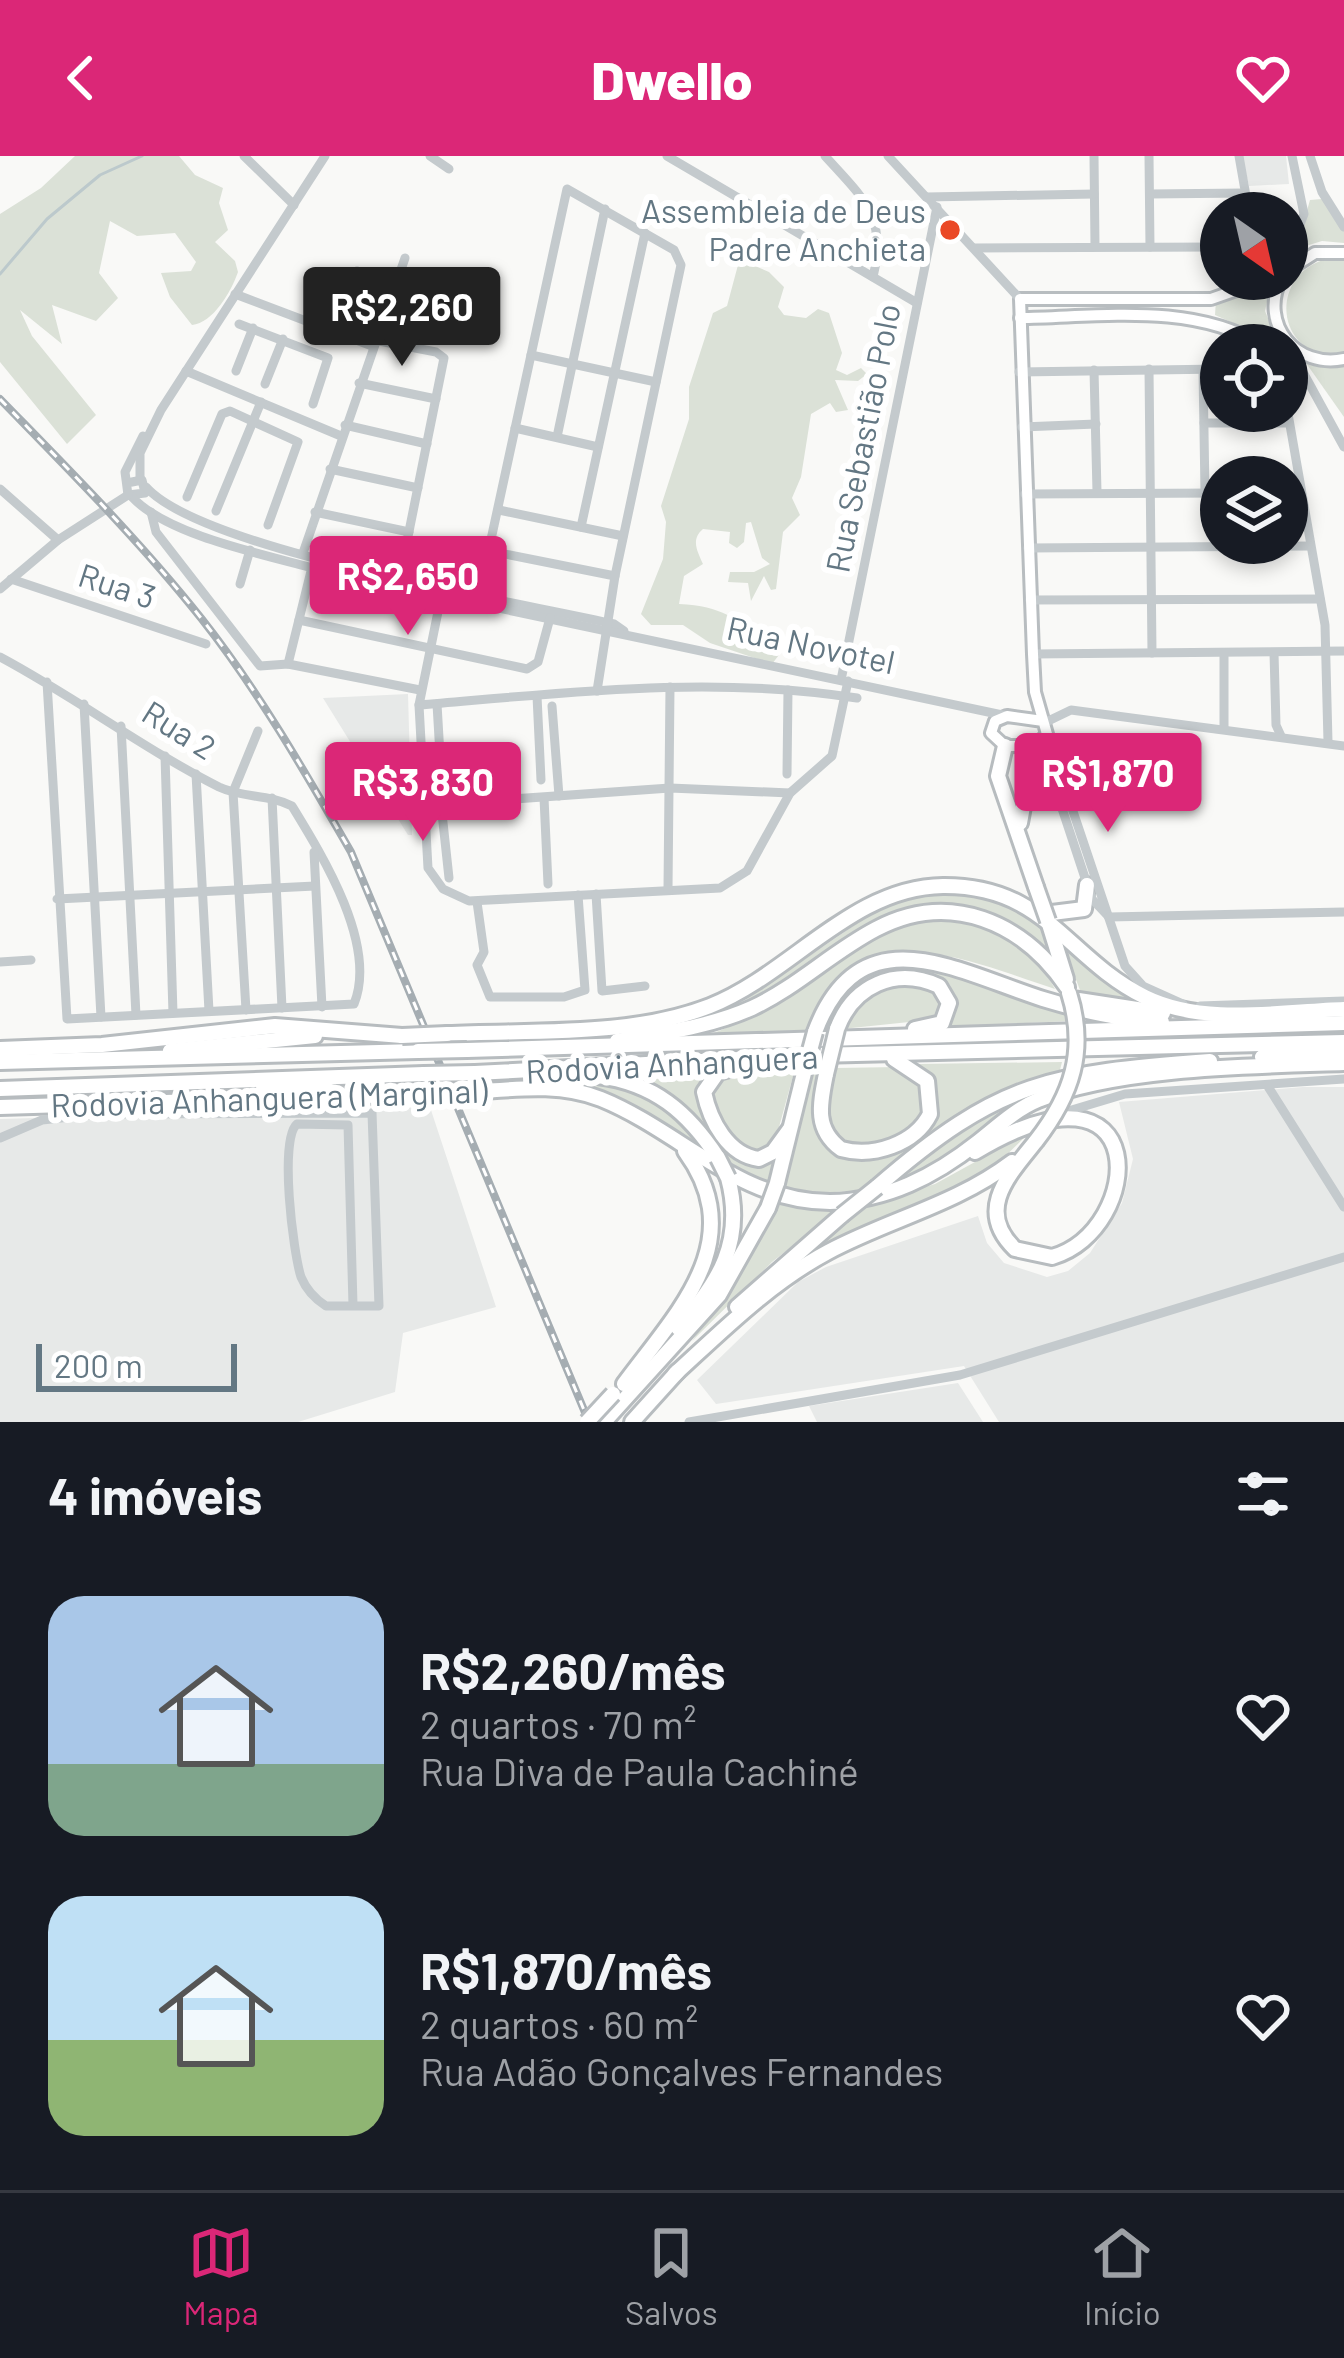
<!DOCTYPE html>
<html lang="pt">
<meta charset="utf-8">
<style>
:root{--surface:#171b24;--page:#20242c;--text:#f1f3f6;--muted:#9ea1a6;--line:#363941;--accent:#db2777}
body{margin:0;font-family:Barlow,sans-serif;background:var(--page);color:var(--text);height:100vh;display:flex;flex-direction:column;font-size:45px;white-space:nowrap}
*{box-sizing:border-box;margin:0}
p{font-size:39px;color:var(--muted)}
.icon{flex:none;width:66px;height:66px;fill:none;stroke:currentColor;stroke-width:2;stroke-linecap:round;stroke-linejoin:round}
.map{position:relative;height:1266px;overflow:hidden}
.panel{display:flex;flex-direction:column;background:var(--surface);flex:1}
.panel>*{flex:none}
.needle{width:78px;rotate:146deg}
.fabs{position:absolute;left:1200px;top:36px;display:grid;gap:24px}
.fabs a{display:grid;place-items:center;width:108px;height:108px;border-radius:50%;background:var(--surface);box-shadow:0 6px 18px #0003;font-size:60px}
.scale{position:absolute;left:36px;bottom:30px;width:201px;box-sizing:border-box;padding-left:12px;border:6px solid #637783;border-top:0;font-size:33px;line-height:42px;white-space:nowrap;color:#637783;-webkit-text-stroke:9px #fff;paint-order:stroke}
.price{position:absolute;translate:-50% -102px;padding:0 27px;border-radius:12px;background:var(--accent);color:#fff;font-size:39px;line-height:78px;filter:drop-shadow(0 3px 6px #0008)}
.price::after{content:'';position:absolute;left:50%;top:72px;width:36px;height:27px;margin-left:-18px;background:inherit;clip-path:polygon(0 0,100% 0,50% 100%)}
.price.selected{background:#222;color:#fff}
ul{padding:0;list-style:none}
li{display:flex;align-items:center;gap:36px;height:300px;padding:0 48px}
li span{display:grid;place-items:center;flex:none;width:336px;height:240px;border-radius:36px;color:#555}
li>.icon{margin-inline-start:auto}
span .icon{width:144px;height:144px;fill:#fffc;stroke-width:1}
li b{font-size:51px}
h2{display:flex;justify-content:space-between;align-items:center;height:144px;padding:0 48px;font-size:51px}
header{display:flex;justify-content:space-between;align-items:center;height:156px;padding:0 48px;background:var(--accent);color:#fff;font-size:54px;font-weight:800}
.tab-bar{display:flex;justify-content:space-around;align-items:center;height:168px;border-top:3px solid var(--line);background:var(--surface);font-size:33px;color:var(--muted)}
.tab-bar a{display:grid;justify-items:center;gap:6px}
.tab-bar .selected{color:var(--accent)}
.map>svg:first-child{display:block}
.built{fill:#e7e9e8}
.green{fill:#dbe1d7}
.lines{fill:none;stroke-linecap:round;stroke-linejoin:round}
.stream{stroke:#bcc9cc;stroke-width:3}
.major-casing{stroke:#b8bdc0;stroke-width:16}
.highway-casing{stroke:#b7bcbf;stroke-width:20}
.minor{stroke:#c4cacd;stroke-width:9}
.major{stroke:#fff;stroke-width:10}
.highway{stroke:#fff;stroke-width:14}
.rail-casing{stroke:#a5adb2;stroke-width:8}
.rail{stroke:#fff;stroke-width:3;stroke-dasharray:9;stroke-linecap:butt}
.highway-bridge-casing{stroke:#b7bcbf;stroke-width:20;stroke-linecap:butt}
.highway-bridge{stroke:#fff;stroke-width:14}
.poi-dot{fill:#ea4826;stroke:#fff;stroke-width:4.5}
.labels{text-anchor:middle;stroke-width:12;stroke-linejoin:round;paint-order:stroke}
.poi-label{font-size:33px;fill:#637783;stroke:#fff;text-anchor:end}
.street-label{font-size:33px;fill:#637783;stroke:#fff}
</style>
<header><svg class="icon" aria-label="back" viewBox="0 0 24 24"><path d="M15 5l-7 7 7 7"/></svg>Dwello<svg class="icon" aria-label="heart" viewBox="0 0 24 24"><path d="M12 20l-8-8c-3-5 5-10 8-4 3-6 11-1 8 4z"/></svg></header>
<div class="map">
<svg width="1344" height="1266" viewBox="0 0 1344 1266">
<rect width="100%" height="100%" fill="#f9f9f7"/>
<g class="built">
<path d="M1242,0H1286L1289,28L1249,30Z"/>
<path d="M408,538L412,679H408L323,542Z"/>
<path d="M1303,931H1344V1266H999L964,1210L716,1248L697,1224L798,1126L826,1111L978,1060L987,1087L1004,1107L1047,1121L1068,1115L1090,1097L1122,1047L1133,1003L1119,946Z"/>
<path d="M430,951L496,1151L403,1177L395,1236L298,1266H0V963Z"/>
<path d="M958,1227L983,1266H817L809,1250Z"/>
</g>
<g class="green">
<path d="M75,0H179L195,19L223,32L219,47L228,74L215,86L235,105L238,116C231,136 213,167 192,169L170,141L161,117L191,115L196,106L175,77L137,80L110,65L99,117L118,142L96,165L52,149L62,188L20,154L32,180L96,259L67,288L0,206V58L41,32Z"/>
<path d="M1322,43L1344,74V87L1322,85L1296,93L1310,44Z"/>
<path d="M1323,104L1344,105V197C1280,209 1264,124 1323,104Z"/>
<path d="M748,107L769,116L784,131L778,151L784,159L806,162L818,153L829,157L842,197L836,214L847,219L861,212L867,218L858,225L835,224L848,254L836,256L830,247L811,258L801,321L792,342L800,359L783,376L776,433L771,434L764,420L751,445L748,427L728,426L730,416H754L770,408L762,402L751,366L746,367L744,386L737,392L729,387L730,376L703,373C690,384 698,396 703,408L684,420L679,448C730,450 734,468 778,486L782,495L772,508L710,487L683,469H651L641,458L663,403L666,366L661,350L689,263V231L713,157L727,150L738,109Z"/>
<path d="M1272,123L1265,155L1278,187L1215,159L1216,144Z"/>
<path d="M1344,206V261L1306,207Z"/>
<path d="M957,735L998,742L1037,761L1047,792C911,686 856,797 736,850L881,751L905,741Z"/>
<path d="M920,762C979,762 1026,778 1055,833C964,803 852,751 808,874L711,878C788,850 843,788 920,762Z"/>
<path d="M1059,779L1147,850L1083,842Z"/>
<path d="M902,807L953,816L1067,854L1070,865L943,871L955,854L950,829C904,793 844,824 826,873L818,874C837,834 860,819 902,807Z"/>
<path d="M888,828L931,830L943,843L938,863L842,873L855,849Z"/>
<path d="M1062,906L1060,914L1014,929L959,958L860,1035L809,1037L780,1031L808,916H817L814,958L824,985L874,999L936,953L933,926L918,908Z"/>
<path d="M898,911L920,923L927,953C910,983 881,989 848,991L827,971L836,912Z"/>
<path d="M795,913L776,982L758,998L743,996L717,961L708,932L730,916Z"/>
<path d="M709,916L699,938C701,959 725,1004 749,1007C758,1008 768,1003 777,1000L769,1027L732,1012L681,947L642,925Z"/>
<path d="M562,924C628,925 667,946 707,997L621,944Z"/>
<path d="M1016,943L944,1004L892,1028L963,971Z"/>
<path d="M1031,975L985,1020L781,1118L867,1049L935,1028Z"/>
<path d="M776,1043L841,1052L772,1106L692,1185L750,1102Z"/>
</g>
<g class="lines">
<path class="stream" d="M0,118L47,63L100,19L142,0"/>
<defs>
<g id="major">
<path d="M1287,101L1288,100"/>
<path d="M1287,115L1315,97H1344"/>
<path d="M1281,123C1259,168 1296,213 1344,203"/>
<path d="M1020,162C1100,161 1191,146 1262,189"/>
<path d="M1043,565L1007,560L995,565L991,577L1005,590H1036L1047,578L1035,536L1033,498L1020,143H1211L1268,123"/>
</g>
<g id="highway">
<path d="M1005,590L998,620L1036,731"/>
<path d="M1020,667L1026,634L1040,630L1059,640"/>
<path d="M1044,758L1084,753L1087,729"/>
<path d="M1048,765L1066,823"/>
<path d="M1072,843L1163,857"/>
<path d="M837,873C853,830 895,810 939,830L949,847L942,867L915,873"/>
<path d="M815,876C860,755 958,816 1043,843C1083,855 1120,864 1162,866"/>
<path d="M447,878C532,874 631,881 710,850C791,818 852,731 943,730C1046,729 1066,802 1145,841C1204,870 1281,855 1344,853"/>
<path d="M617,885C662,877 710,871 752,852C797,831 832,796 876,773C950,734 1023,766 1067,831"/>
<path d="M0,893L102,889L275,870L402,880"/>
<path d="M467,894L1344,867"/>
<path d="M170,895L315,880"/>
<path d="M1262,901L1344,895"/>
<path d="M0,906L418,895"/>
<path d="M736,911L718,916L704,936C710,965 728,999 759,1003L773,996L789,974"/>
<path d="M475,917L816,899L1344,886"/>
<path d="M826,918C820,948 814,973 841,993C873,1002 915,988 930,958L927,925L894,903"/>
<path d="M598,920C654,927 688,956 718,1002"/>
<path d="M263,931L331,935"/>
<path d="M0,933L424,918"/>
<path d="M484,935C523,932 563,928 601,943C680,975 739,1046 830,1046C887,1045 935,1020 978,986C997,971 1016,953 1038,944C1119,911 1256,910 1344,907"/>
<path d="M0,951L432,938"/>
<path d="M975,996C1156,887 1145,1074 1052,1101L1015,1093C975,1054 1008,1020 1036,985"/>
<path d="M777,1027L805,913"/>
<path d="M877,1031C1000,924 1051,917 1210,905"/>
<path d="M737,1151L842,1059"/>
<path d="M678,1172C719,1127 745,1085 728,1022"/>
<path d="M675,1218C723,1174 770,1127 828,1096C890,1063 955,1049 1012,1006"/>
<path d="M624,1228C677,1156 751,1085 685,995"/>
<path d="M604,1266L719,1139L768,1052"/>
<path d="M632,1266L678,1215"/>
</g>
</defs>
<use href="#major" class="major-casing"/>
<use href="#highway" class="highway-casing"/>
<g class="minor">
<path d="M244,0L294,49"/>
<path d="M430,0L449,13"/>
<path d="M667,0L917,147"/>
<path d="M825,0C863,42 888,61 873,121"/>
<path d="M888,0L1020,143"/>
<path d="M1094,0L1095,90"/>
<path d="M1149,0L1150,91"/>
<path d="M1239,0L1249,57"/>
<path d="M1310,0L1322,36L1344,71"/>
<path d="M1150,38L1245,37"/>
<path d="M927,41L1094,38"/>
<path d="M975,92L1221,91"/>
<path d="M1287,103L1304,58L1292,0"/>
<path d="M235,138L372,190"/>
<path d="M239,168L328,202L313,248"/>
<path d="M332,175L357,115"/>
<path d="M374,184L436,196L444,202L399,425"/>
<path d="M1287,187L1344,291"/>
<path d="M531,199L656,226"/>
<path d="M1149,213L1152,497"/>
<path d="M1094,214L1097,336"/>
<path d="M1203,214L1205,337"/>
<path d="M186,215L341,280"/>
<path d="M236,215L253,172"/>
<path d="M1019,216L1221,213"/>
<path d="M359,227L436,243"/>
<path d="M265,228L283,183"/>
<path d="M1287,252L1325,469L1328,586"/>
<path d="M1204,267H1289"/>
<path d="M345,269L427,288"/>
<path d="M1022,271L1096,268"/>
<path d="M515,272L598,291"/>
<path d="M557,281L605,53"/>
<path d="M330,313L418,332"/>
<path d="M140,322V297L161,254L325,0"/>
<path d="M127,327L142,324L145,337L128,339L125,316L143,280"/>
<path d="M146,331C203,395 519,446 614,468L624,475"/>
<path d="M0,333L58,384"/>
<path d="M1025,338L1221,337"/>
<path d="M132,341C169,381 272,400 324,415L1007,560"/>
<path d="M187,341L222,258L230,255L298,286L268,369"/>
<path d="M499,354L623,380"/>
<path d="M216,355L261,246"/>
<path d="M151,356L156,376L260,510L288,508L420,534"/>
<path d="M315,356L409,376"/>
<path d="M581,371L645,77"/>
<path d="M1028,392L1310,390"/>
<path d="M490,395L615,420"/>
<path d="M303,397L405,102"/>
<path d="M11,423L206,488"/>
<path d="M240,428L250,394"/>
<path d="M0,433L58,384L128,339"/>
<path d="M441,441L419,549L428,712L443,733L469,745L720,732L747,715L790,637L832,600L848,525"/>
<path d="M1030,444L1320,443"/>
<path d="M477,448L567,33L674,94L681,109L615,420L597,535"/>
<path d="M299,464L527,513L538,506L550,462"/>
<path d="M1274,497L1276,569L1281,580"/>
<path d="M1033,498L1344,495"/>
<path d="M0,501C75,541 144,593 219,631C242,642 269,638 292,650C322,699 378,789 354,848L67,863L47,526"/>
<path d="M288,508L312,411"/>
<path d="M841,524L937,51"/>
<path d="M537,540L541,624"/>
<path d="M84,548L101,861"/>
<path d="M437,548L442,633"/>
<path d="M419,549C563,537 712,519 857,542"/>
<path d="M552,550L559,640"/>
<path d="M1044,567L1071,554L1344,590"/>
<path d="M121,570L136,859"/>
<path d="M1224,573V497"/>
<path d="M1047,578L1125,810L1143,830L1183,848"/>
<path d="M1032,590L1047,607L1092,743L1109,761"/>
<path d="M165,600L173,857"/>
<path d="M196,618L209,855"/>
<path d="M787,618L788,534"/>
<path d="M272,642L282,852"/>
<path d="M544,642L548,728"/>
<path d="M441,648L449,722"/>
<path d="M428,649L670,632L790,637"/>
<path d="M314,696L322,851"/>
<path d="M668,733L670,531"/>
<path d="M596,738L602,835L645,830"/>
<path d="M57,743L315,730"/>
<path d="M477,746L484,796L477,809L490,841H564L585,834L578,739"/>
<path d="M1109,761L1344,756"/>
<path d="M0,806L31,804"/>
<path d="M1200,850L1344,845"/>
<path d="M246,854L233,636L258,575"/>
<path d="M1267,929L1344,1051"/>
<path d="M1055,959L1125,938L1344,923"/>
<path d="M0,982L42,964L98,958L372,957L379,1150H326C315,1143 306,1133 301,1121C293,1096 279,983 297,968L348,969L353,1149"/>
<path d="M689,1266L960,1219L1344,1101"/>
</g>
<use href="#major" class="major"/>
<use href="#highway" class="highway"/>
<defs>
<path id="rail" d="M0,243C69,314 139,384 201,462C258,534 305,616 351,696L589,1266"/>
</defs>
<use href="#rail" class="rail-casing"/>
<use href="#rail" class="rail"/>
<defs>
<g id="highway-bridge">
<path d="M1036,731L1048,765"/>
<path d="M402,880L447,878"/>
<path d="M418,895L467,894"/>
<path d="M805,913L815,876"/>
<path d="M424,918L475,917"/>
<path d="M826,918L837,873"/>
<path d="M432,938L484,935"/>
<path d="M1036,985C1072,939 1087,894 1069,837"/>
<path d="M718,1002L728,1022"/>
<path d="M768,1052L777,1027"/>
<path d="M842,1059L877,1031"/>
<path d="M587,1266L613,1238"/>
</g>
</defs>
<use href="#highway-bridge" class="highway-bridge-casing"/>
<use href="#highway-bridge" class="highway-bridge"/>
</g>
<circle class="poi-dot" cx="950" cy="74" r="12"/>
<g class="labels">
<g class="poi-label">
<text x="926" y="67">Assembleia de Deus<tspan x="926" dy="38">Padre Anchieta</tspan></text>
</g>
<g class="street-label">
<text transform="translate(863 282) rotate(-79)" y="12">Rua Sebastião Polo</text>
<text transform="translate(117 430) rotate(18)" y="12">Rua 3</text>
<text transform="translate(811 489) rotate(12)" y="12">Rua Novotel</text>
<text transform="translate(179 574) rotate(32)" y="12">Rua 2</text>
<text transform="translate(672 908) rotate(-3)" y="12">Rodovia Anhanguera</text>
<text transform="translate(269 942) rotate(-2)" y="12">Rodovia Anhanguera (Marginal)</text>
</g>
</g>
</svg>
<div class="fabs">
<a><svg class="needle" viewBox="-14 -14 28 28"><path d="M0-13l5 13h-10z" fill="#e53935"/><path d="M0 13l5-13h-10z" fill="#9ea1a6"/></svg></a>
<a><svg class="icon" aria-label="locate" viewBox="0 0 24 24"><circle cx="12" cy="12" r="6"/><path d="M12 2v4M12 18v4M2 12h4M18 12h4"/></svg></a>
<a><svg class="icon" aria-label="layers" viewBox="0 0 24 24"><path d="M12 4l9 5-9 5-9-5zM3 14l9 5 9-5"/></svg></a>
</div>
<div class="scale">200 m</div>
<b class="price selected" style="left:402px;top:213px">R$2,260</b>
<b class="price" style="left:408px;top:482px">R$2,650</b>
<b class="price" style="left:1108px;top:679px">R$1,870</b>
<b class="price" style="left:423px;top:688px">R$3,830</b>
</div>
<section class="panel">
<h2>4 imóveis<svg class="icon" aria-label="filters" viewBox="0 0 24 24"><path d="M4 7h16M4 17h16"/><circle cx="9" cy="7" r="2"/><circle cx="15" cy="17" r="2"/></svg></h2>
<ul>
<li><span style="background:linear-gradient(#a9c7e8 70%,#7fa58c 0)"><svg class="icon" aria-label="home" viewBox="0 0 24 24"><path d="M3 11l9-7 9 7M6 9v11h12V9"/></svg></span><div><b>R$2,260/mês</b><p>2 quartos · 70 m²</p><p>Rua Diva de Paula Cachiné</p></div><svg class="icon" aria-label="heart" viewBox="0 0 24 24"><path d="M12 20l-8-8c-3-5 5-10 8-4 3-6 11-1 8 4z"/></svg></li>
<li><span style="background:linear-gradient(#bfe0f5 60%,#8fb573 0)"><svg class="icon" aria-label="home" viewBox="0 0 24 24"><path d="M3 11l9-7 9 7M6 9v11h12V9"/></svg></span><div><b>R$1,870/mês</b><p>2 quartos · 60 m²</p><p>Rua Adão Gonçalves Fernandes</p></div><svg class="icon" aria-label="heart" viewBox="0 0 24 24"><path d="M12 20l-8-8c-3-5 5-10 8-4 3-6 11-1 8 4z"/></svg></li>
</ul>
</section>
<nav class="tab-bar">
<a class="selected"><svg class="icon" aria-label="map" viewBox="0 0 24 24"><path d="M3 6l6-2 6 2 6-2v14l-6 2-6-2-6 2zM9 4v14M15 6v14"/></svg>Mapa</a>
<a><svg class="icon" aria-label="saved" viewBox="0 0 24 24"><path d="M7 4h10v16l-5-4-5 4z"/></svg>Salvos</a>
<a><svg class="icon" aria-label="home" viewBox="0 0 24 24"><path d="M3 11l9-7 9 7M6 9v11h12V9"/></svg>Início</a>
</nav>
